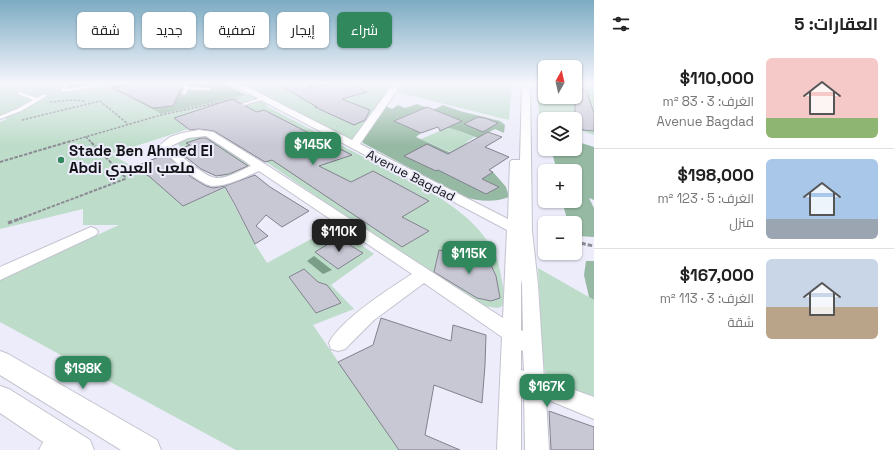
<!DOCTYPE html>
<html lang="ar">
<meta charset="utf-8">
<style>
:root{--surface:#fff;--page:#f2f2f2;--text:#222;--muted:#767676;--line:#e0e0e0;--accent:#31885d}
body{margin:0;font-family:"Space Grotesk",Cairo,sans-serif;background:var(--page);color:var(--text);direction:rtl;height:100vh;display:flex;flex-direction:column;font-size:15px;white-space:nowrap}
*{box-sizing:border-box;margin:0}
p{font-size:13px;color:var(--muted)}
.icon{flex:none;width:22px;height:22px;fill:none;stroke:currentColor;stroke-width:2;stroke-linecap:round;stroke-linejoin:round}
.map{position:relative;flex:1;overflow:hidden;direction:ltr}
.panel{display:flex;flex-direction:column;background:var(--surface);width:300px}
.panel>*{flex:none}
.guide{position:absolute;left:12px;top:12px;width:380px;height:36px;direction:rtl;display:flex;gap:8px}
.needle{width:26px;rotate:8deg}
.fabs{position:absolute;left:538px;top:60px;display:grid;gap:8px}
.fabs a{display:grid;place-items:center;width:44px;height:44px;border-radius:6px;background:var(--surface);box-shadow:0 1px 3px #0004;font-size:20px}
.price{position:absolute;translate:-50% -34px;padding:0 9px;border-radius:8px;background:var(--accent);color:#fff;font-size:13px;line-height:26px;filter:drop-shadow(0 1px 2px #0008)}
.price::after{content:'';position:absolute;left:50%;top:24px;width:12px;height:9px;margin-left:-6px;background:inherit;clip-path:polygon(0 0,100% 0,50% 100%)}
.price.current{background:#222;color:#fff}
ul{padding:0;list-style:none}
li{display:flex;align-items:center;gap:12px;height:100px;padding:0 16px}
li+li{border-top:1px solid var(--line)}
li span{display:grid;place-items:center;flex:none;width:112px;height:80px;border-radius:6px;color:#555}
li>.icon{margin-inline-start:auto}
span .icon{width:48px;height:48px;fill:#fffc;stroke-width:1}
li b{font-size:17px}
h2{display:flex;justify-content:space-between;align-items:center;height:48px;padding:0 16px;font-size:17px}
.tag{padding:0 14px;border-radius:6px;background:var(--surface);box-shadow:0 1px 3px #0004;font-size:14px;line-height:36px}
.tag.current{background:var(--accent);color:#fff}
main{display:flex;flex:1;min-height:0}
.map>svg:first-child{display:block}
.green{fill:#bddcc9}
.forest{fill:#96b9a3}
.water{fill:#7b9e89}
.building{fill:#c8c8d5;stroke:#82828e}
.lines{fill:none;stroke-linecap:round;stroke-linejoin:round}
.service-casing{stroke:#c3c3cf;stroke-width:2}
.minor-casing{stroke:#c3c3cf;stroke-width:2}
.tertiary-casing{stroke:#c3c3cf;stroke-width:2}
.path-far2{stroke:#8c8b95;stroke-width:1.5;stroke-dasharray:2.5 1.5;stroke-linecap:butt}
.path-far1{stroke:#8c8b95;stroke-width:2;stroke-dasharray:3.5 1.5;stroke-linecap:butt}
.path{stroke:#8c8b95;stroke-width:3;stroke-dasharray:4.5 2;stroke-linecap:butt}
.service{fill:#fff;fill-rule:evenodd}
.minor{fill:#fff;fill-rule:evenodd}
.tertiary{fill:#fff;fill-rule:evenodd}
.poi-dot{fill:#31885d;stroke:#ececfa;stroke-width:1.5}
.labels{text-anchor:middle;stroke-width:4;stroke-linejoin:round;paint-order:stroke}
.far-street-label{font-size:13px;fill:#121116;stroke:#ececfa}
.poi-label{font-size:15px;font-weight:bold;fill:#121116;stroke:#ececfa;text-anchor:start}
</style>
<main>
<section class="panel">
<h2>العقارات: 5<svg class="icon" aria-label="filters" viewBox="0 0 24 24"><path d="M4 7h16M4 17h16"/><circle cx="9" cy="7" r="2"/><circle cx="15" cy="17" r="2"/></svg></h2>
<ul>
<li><span style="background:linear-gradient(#f6c9c9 75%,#8fb573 0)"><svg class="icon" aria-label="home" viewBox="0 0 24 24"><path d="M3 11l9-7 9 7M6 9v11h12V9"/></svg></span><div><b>$110,000</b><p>الغرف: 3 · 83 m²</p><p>Avenue Bagdad</p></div></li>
<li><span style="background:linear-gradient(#a9c7e8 75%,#9aa5b1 0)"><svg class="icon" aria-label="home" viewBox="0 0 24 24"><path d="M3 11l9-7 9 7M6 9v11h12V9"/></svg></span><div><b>$198,000</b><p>الغرف: 5 · 123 m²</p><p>منزل</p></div></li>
<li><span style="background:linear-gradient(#c9d6e8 60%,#b9a48a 0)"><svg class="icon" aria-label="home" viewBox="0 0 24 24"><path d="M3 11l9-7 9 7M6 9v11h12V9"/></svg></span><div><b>$167,000</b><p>الغرف: 3 · 113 m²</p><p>شقة</p></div></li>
</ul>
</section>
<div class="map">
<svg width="594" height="450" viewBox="0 0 594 450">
<rect width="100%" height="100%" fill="#ececfa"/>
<g class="green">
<path d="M0,83H130L108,88L130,97L161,114L249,94L268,104L266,106L421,187C450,203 480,223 495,254C499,262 500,272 502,281C503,289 505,297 504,305L498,308L483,306L428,273L214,126L207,123L111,154L150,177L183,206L225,188L255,244L267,263L335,226L374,254L331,285L354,309L313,325L399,450H236L0,322V280L119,225H83V209L0,229V122L7,119L0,115Z"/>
<path d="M242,83H394L353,141L289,110Z"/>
<path d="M400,83H512L509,120L396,92Z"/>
<path d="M537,83H545V97H575V83H594V135L575,129V119H547L539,116Z"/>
<path d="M449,127L475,137L466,142L471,145L453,153L421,139Z"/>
<path d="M204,134L252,166L225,178H222L176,143L179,140Z"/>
<path d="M538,268L594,300V401L566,391L548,378L543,366Z"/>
</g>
<g class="forest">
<path d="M130,83H223L246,95L161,114L130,97L107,87Z"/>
<path d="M417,104L433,110L443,105L460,111L500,121L505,125L504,133L495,129L478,138C457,130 433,119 411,128L421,133L416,137L493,172L506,187L509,197C493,203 479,201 464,197L363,143L362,139L385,106L392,109L398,105L405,108Z"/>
<path d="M575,141L594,147V200L589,198L594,208V237L578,236L575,231V223H570L567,219L562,201H575V171H557L551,149H575Z"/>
<path d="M586,261H594V300L589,297L584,275Z"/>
</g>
<path class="water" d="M314,256L332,270L323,274L307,261Z"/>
<g class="building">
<path d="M138,83H178L182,87L173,106L153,108L113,88Z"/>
<path d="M276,83H310V88L333,83H352L367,92L342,99L370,110L365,120L354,125L315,107H317Z"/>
<path d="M575,89L586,90L594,113V131L583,130L575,121Z"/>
<path d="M232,99L257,112L264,110L352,155L319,166L351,182L373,171L429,201L402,217L429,231L402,247L272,160L265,162L214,131L199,129L190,130L174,118Z"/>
<path d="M427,107L462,121L440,131L438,127L421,133L394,121Z"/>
<path d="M478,117L485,118L498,123L483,132L464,124Z"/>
<path d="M488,132L502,137L485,147L509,157L489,170L493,172L482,179L499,187L486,194L438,170L436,171L404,156L427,144L448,154Z"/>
<path d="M201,138H206L248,166L229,174L216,176L201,169L177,150L190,145L186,143Z"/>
<path d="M166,154L191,177L206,186L213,188L225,186L255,175L270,187L309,211L282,227L266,215L256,226L268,236L255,244L234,203L225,187L183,206L150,177L134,167Z"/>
<path d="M338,238L363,253L338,269L315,252Z"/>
<path d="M439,250L490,263L496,276L500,298L491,301L477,298L434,272Z"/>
<path d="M304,269L318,282L327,285L341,303L316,313L289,277Z"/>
<path d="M381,318L451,341L453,325L486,335L485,365L482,403L434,385L425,435L460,450H399L338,362L373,345Z"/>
<path d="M549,411L594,427V450H551Z"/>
</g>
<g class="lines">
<defs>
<g id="service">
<path d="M109,83H121L62,92L60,91L66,85L68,86L66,89Z"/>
<path d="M179,83H184L188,87L209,88L211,89L209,90L188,89L185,94H184L182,93L185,88Z"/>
<path d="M18,92H20L37,98L44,94L48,95L21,111L0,119V116L17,109L33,100L18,94Z"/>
<path d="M261,98L265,99L244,105L242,104Z"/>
</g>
<g id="minor">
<path d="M229,83H240L352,140L394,83H402L360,144L508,219L510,162L512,160H520L522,83H530L532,231L538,285L544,379L594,397V419L546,399L549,450H525L524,391L521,389V450H497L502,337L424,283L374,320L345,349L338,351L331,349L329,343C339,321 390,288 412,274L259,171C245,177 228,186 213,186C199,185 167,156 160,145L170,137L182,133L199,130L213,132L265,164L503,318L507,230ZM206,136L246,162L251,166C241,170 227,179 216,178C205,177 183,157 174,150L171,146L188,138ZM521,279L522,285L523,331L521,330ZM521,350L523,351L524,371L521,370Z"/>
<path d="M91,227L96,229L98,232L96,235L0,280V267Z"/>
<path d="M62,426L70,430L74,438L67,450H39C44,439 51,431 62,426Z"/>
</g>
<g id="tertiary">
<path d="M0,351L8,354L157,440L161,450H121L0,375Z"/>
<path d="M0,386L9,389L90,440L94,450H55L0,413Z"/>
</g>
</defs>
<use href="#service" class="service-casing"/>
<use href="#minor" class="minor-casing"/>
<use href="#tertiary" class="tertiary-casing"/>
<g class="path-far2">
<path d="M50,102L72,100L86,101"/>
<path d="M22,120L100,101L128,124"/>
<path d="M86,137L91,142"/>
<path d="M68,142L161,115L239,98"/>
</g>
<g class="path-far1">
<path d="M0,162L71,141"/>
<path d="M19,219L125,179V177L90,141"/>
</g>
<g class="path">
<path d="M8,223L22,218"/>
<path d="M540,234L545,236"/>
<path d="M575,242L594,246"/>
</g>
<use href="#service" class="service"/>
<use href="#minor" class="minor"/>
<use href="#tertiary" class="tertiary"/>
</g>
<linearGradient id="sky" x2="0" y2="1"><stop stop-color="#7cabc2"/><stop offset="0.57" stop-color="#f6f6fd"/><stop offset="1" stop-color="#f6f6fd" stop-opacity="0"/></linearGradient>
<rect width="594" height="146" fill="url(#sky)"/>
<circle class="poi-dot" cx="61" cy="160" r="4"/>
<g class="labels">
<g class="far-street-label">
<text transform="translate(411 175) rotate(27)" y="5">Avenue Bagdad</text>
</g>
<g class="poi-label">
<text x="69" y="156">Stade Ben Ahmed El<tspan x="69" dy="17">Abdi ملعب العبدي</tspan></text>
</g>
</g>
</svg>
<div class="fabs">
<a><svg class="needle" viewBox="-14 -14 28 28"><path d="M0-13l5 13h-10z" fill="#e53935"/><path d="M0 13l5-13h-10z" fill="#767676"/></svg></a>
<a><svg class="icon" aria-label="layers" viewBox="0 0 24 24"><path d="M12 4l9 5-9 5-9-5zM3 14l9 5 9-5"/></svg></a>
<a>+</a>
<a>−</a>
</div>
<b class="price" style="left:313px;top:166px">$145K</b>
<b class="price current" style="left:339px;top:253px">$110K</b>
<b class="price" style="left:469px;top:275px">$115K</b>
<b class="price" style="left:83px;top:390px">$198K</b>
<b class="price" style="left:547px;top:408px">$167K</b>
<div class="guide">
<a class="tag current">شراء</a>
<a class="tag">إيجار</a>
<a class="tag">تصفية</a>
<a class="tag">جديد</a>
<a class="tag">شقة</a>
</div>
</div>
</main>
